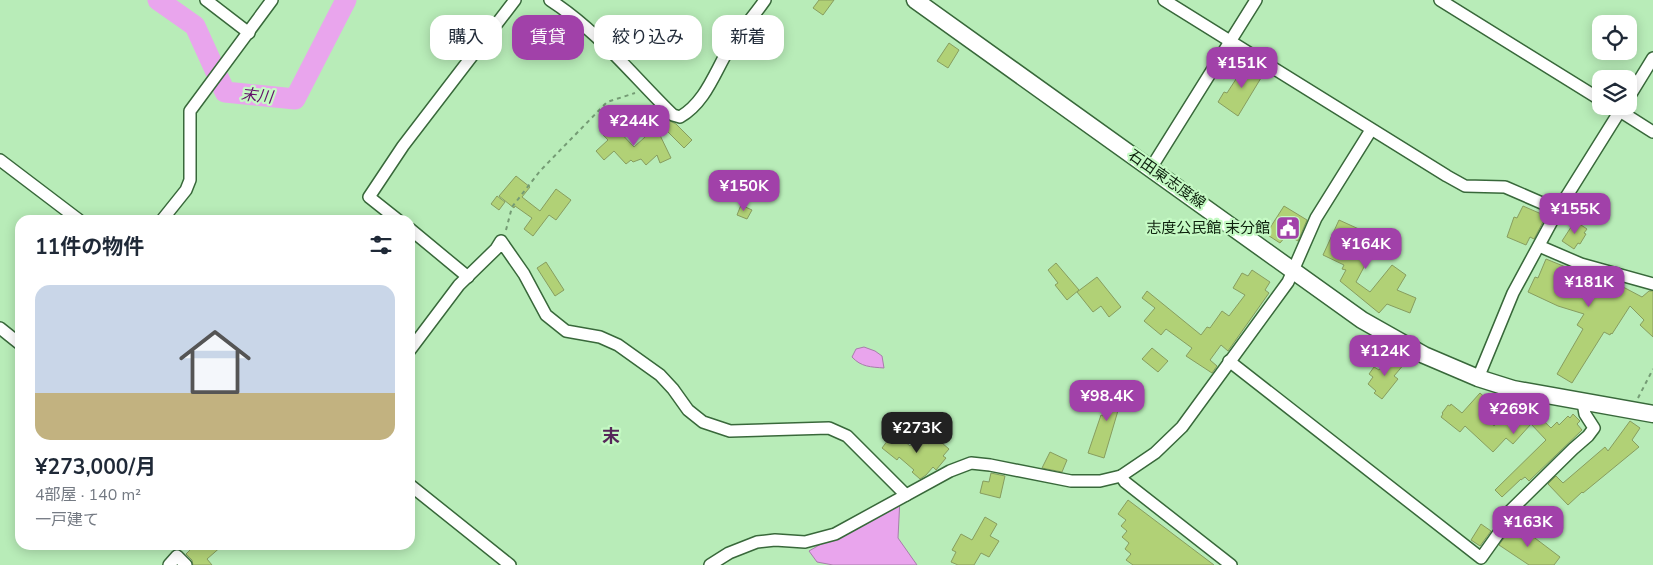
<!DOCTYPE html>
<html lang="ja">
<meta charset="utf-8">
<style>
:root{--surface:#fff;--page:#f6f6f7;--text:#1f2937;--muted:#747a83;--line:#e0e1e3;--accent:#a141a9}
body{margin:0;font-family:"Nunito Sans","Noto Sans JP",sans-serif;background:var(--page);color:var(--text);height:100vh;display:flex;flex-direction:column;font-size:19px;white-space:nowrap}
*{box-sizing:border-box;margin:0}
p{font-size:16px;color:var(--muted)}
.icon{flex:none;width:28px;height:28px;fill:none;stroke:currentColor;stroke-width:2;stroke-linecap:round;stroke-linejoin:round}
.map{position:relative;flex:1;overflow:hidden}
.details{position:absolute;left:15px;top:215px;width:400px;height:335px;display:flex;flex-direction:column;background:var(--surface);border-radius:15px;box-shadow:0 2px 12px #0003}
.details>*{flex:none}
.hud{position:absolute;left:430px;top:15px;width:475px;height:45px;display:flex;gap:10px}
.tools{position:absolute;left:1592px;top:15px;display:grid;gap:10px}
.tools a{display:grid;place-items:center;width:45px;height:45px;border-radius:10px;background:var(--surface);box-shadow:0 2px 12px #0003;font-size:25px}
.price{position:absolute;translate:-50% -42px;padding:0 11px;border-radius:10px;background:var(--accent);color:#fff;font-size:16px;line-height:32px;filter:drop-shadow(0 1px 2px #0008)}
.price::after{content:'';position:absolute;left:50%;top:30px;width:15px;height:11px;margin-left:-8px;background:inherit;clip-path:polygon(0 0,100% 0,50% 100%)}
.price.active{background:#222;color:#fff}
ul{padding:0;list-style:none}
li{display:grid;align-content:center;gap:10px;height:265px;padding:0 20px}
li+li{border-top:1px solid var(--line)}
li span{display:grid;place-items:center;height:155px;border-radius:15px;color:#555}
li>.icon{margin-inline-start:auto}
span .icon{width:90px;height:90px;fill:#fffc;stroke-width:1}
li b{font-size:21px}
h2{display:flex;justify-content:space-between;align-items:center;height:60px;padding:0 20px;font-size:21px}
.chip{padding:0 18px;border-radius:15px;background:var(--surface);box-shadow:0 2px 12px #0003;font-size:18px;line-height:45px}
.chip.active{background:var(--accent);color:#fff}
.map>svg:first-child{display:block}
.water{fill:#e9a5ed;stroke:#a77eaa}
.lines{fill:none;stroke-linecap:round;stroke-linejoin:round}
.river{stroke:#e9a5ed;stroke-width:21}
.building{fill:#b1d176;stroke:#879d5f}
.street-casing{stroke:#38683a;stroke-width:14}
.secondary-casing{stroke:#38683a;stroke-width:19}
.path{stroke:#749b74;stroke-width:2;stroke-dasharray:4 4;stroke-linecap:butt}
.street{stroke:#fff;stroke-width:11}
.secondary{stroke:#fff;stroke-width:16}
.labels{text-anchor:middle;stroke-width:4.5;stroke-linejoin:round;paint-order:stroke}
.street-label{font-size:15px;fill:#0e220e;stroke:#c5fac4}
.poi-label{font-size:15px;fill:#0e220e;stroke:#c5fac4;text-anchor:end}
.water-label{font-size:16px;font-style:italic;fill:#63126a;stroke:#c5fac4}
.quarter-label{font-size:18px;font-weight:bold;fill:#562759;stroke:#c5fac4}
</style>
<div class="map">
<svg width="1653" height="565" viewBox="0 0 1653 565">
<rect width="100%" height="100%" fill="#b8ecb8"/>
<g class="water">
<path d="M864,347L875,351L882,356L884,368C871,367 861,367 852,357L856,349Z"/>
<path d="M900,498L898,538L917,565H833L817,562L809,551Z"/>
</g>
<g class="lines">
<path class="river" d="M158,0L195,26L225,92L295,99L346,0"/>
</g>
<g class="building">
<path d="M819,0H834L823,15L813,8Z"/>
<path d="M949,43L959,50L948,68L937,61Z"/>
<path d="M1247,62L1264,73L1238,116L1218,102L1224,92L1227,93Z"/>
<path d="M666,119L676,124L692,140L684,148L660,124Z"/>
<path d="M614,126L634,147L656,127L671,158L660,163L657,155L646,165L641,159L633,162L631,160L626,164L614,151L604,160L596,151L608,140L603,135Z"/>
<path d="M516,176L530,187L522,197L540,211L556,189L571,200L556,220L549,215L533,236L524,229L532,218L515,206L514,208L499,196Z"/>
<path d="M497,196L505,202L499,210L491,204Z"/>
<path d="M741,205L752,210L747,219L737,215Z"/>
<path d="M1284,206L1307,220L1298,241L1289,236H1286L1280,243L1266,234Z"/>
<path d="M1523,206L1546,216L1534,239L1530,237L1526,245L1507,237L1514,217L1517,218Z"/>
<path d="M1339,220L1361,230L1360,232L1368,236L1362,246L1371,250V254L1356,282L1370,292L1392,265L1406,275L1397,290L1416,298L1410,313L1387,304L1379,313L1340,281L1346,270L1342,269L1344,265L1323,255Z"/>
<path d="M1575,221L1587,229L1584,233L1586,234L1580,244L1578,243L1574,249L1562,241Z"/>
<path d="M1546,259L1573,270V269L1608,279L1642,297L1649,291H1653V337L1640,325L1644,320L1630,306L1612,334L1611,333L1610,335L1604,332L1572,383L1557,374L1583,329L1577,325L1584,314L1558,306L1528,292L1535,277L1538,278Z"/>
<path d="M546,262L564,290L555,296L537,268Z"/>
<path d="M1056,263L1079,290L1067,300L1055,285L1058,283L1048,270Z"/>
<path d="M1252,270L1270,282L1265,290L1269,293L1228,351L1221,345L1210,360L1217,366L1212,373L1186,356L1192,348L1166,329L1161,335L1144,321L1155,308L1142,298L1147,291L1201,335L1207,327L1210,328L1222,311L1229,316L1245,295L1233,288L1242,273L1248,276Z"/>
<path d="M1097,277L1121,307L1109,317L1101,306L1093,312L1077,292Z"/>
<path d="M1152,348L1168,361L1158,372L1142,359Z"/>
<path d="M1395,355L1405,363L1394,376L1398,379L1382,399L1374,393L1376,391L1368,384L1373,377L1369,374L1374,367L1379,370L1385,362L1388,364Z"/>
<path d="M1112,383L1125,387L1104,458L1088,453L1101,415L1103,416Z"/>
<path d="M1480,393L1490,402L1480,413L1494,426L1505,415L1506,416L1511,410L1513,412L1520,404L1522,405L1523,404H1526L1551,428L1557,422L1559,425L1568,416L1570,418L1573,414L1580,421L1577,424L1582,430L1529,481L1525,477L1521,480V479L1502,497L1495,490L1546,440L1531,424L1513,444L1506,438L1493,452L1465,426L1460,432L1441,417L1443,414L1442,413L1448,405L1450,406L1451,404L1462,413Z"/>
<path d="M1630,421L1640,428L1632,440L1639,447L1583,493L1582,492L1568,505L1548,484L1556,476L1563,483L1605,447L1608,451Z"/>
<path d="M894,432L910,446L919,436L929,444L935,437L949,449L943,456L946,458L936,470L933,467L926,475L920,479L912,472L914,470L899,457L897,460L882,448Z"/>
<path d="M1050,452L1067,460L1062,472L1042,468Z"/>
<path d="M991,473L1005,476L1000,498L980,493L983,481L989,482Z"/>
<path d="M1128,500L1214,565H1133L1126,560L1131,554L1125,549L1129,543L1122,537L1127,531L1121,526L1126,520L1118,514Z"/>
<path d="M985,517L997,524L990,536L999,541L989,557L981,553L974,565H958L951,562L956,552L952,550L961,534L972,540Z"/>
<path d="M1515,523L1560,557L1554,565H1529L1499,545Z"/>
<path d="M1481,524L1491,531L1480,546L1471,540Z"/>
<path d="M195,545H223L207,559L212,565H193L192,560L186,554Z"/>
</g>
<g class="lines">
<defs>
<g id="street">
<path d="M206,0L249,33"/>
<path d="M550,0C597,30 633,76 673,115L680,117C706,102 715,71 730,47C740,31 754,16 765,0"/>
<path d="M1164,0L1447,176L1465,186L1505,187L1558,210"/>
<path d="M1440,0L1601,100"/>
<path d="M1629,97L1653,58"/>
<path d="M1612,106L1653,132"/>
<path d="M0,160L79,220"/>
<path d="M1151,168L1256,0"/>
<path d="M162,220L186,190L190,180V111L272,0"/>
<path d="M398,220L369,197L403,146L515,0"/>
<path d="M410,229L468,277"/>
<path d="M1539,246L1581,264L1653,284"/>
<path d="M0,328L20,344"/>
<path d="M410,350L459,285L496,249L501,241L524,274L546,315L566,331L600,337L618,345L660,375L673,389L688,410L703,422L730,431L829,428L847,436L906,495"/>
<path d="M1229,361L1481,558L1508,520L1510,511L1573,449L1588,436L1594,428L1585,414L1583,403"/>
<path d="M1478,378L1513,293L1558,210L1623,106"/>
<path d="M1121,476L1125,482L1231,565"/>
<path d="M410,485L510,565"/>
<path d="M169,565L177,556L186,565"/>
<path d="M710,565L729,553L757,542L775,540L805,542L835,534L950,471L971,463L990,465L1071,481H1100L1121,476L1155,453L1182,427L1288,282L1316,218L1371,130"/>
</g>
<path id="secondary" d="M915,0L1362,320L1424,355L1478,378L1513,389L1653,414"/>
</defs>
<use href="#street" class="street-casing"/>
<use href="#secondary" class="secondary-casing"/>
<g class="path">
<path d="M506,230L512,207L540,171L607,102L635,93"/>
<path d="M1638,398L1653,369"/>
</g>
<use href="#street" class="street"/>
<use href="#secondary" class="secondary"/>
</g>
<defs>
<symbol id="civic-square" viewBox="-11 -11 22 22"><rect x="-9" y="-9" width="18" height="18" rx="4" fill="#a141a9" stroke="#c5fac4"/><path d="M-.6-6.5H3V-4.5H.6V-3L4-1V1h2V6H-6V1h2V-1L-.6-3ZM-1.2 2.5V6h2.4V2.5Z" fill="#fff"/></symbol>
</defs>
<g fill-rule="evenodd">
<use href="#civic-square" x="1274" y="214" width="28" height="28"/>
</g>
<g class="labels">
<g class="street-label">
<text transform="translate(1167 179) rotate(35)" y="5">石田東志度線</text>
</g>
<g class="poi-label">
<text x="1270" y="233">志度公民館 末分館</text>
</g>
<g class="water-label">
<text transform="translate(257 95) rotate(6)" y="6">末川</text>
</g>
<g class="quarter-label">
<text x="611" y="442">末</text>
</g>
</g>
</svg>
<div class="tools">
<a><svg class="icon" aria-label="locate" viewBox="0 0 24 24"><circle cx="12" cy="12" r="6"/><path d="M12 2v4M12 18v4M2 12h4M18 12h4"/></svg></a>
<a><svg class="icon" aria-label="layers" viewBox="0 0 24 24"><path d="M12 4l9 5-9 5-9-5zM3 14l9 5 9-5"/></svg></a>
</div>
<b class="price" style="left:1242px;top:89px">¥151K</b>
<b class="price" style="left:634px;top:147px">¥244K</b>
<b class="price" style="left:744px;top:212px">¥150K</b>
<b class="price" style="left:1575px;top:235px">¥155K</b>
<b class="price" style="left:1366px;top:270px">¥164K</b>
<b class="price" style="left:1589px;top:308px">¥181K</b>
<b class="price" style="left:1385px;top:377px">¥124K</b>
<b class="price" style="left:1107px;top:422px">¥98.4K</b>
<b class="price" style="left:1514px;top:435px">¥269K</b>
<b class="price active" style="left:917px;top:454px">¥273K</b>
<b class="price" style="left:1528px;top:548px">¥163K</b>
<div class="hud">
<a class="chip">購入</a>
<a class="chip active">賃貸</a>
<a class="chip">絞り込み</a>
<a class="chip">新着</a>
</div>
<section class="details">
<h2>11件の物件<svg class="icon" aria-label="filters" viewBox="0 0 24 24"><path d="M4 7h16M4 17h16"/><circle cx="9" cy="7" r="2"/><circle cx="15" cy="17" r="2"/></svg></h2>
<ul>
<li><span style="background:linear-gradient(#c9d6e8 70%,#c2b280 0)"><svg class="icon" aria-label="home" viewBox="0 0 24 24"><path d="M3 11l9-7 9 7M6 9v11h12V9"/></svg></span><div><b>¥273,000/月</b><p>4部屋 · 140 m²</p><p>一戸建て</p></div></li>
</ul>
</section>
</div>
